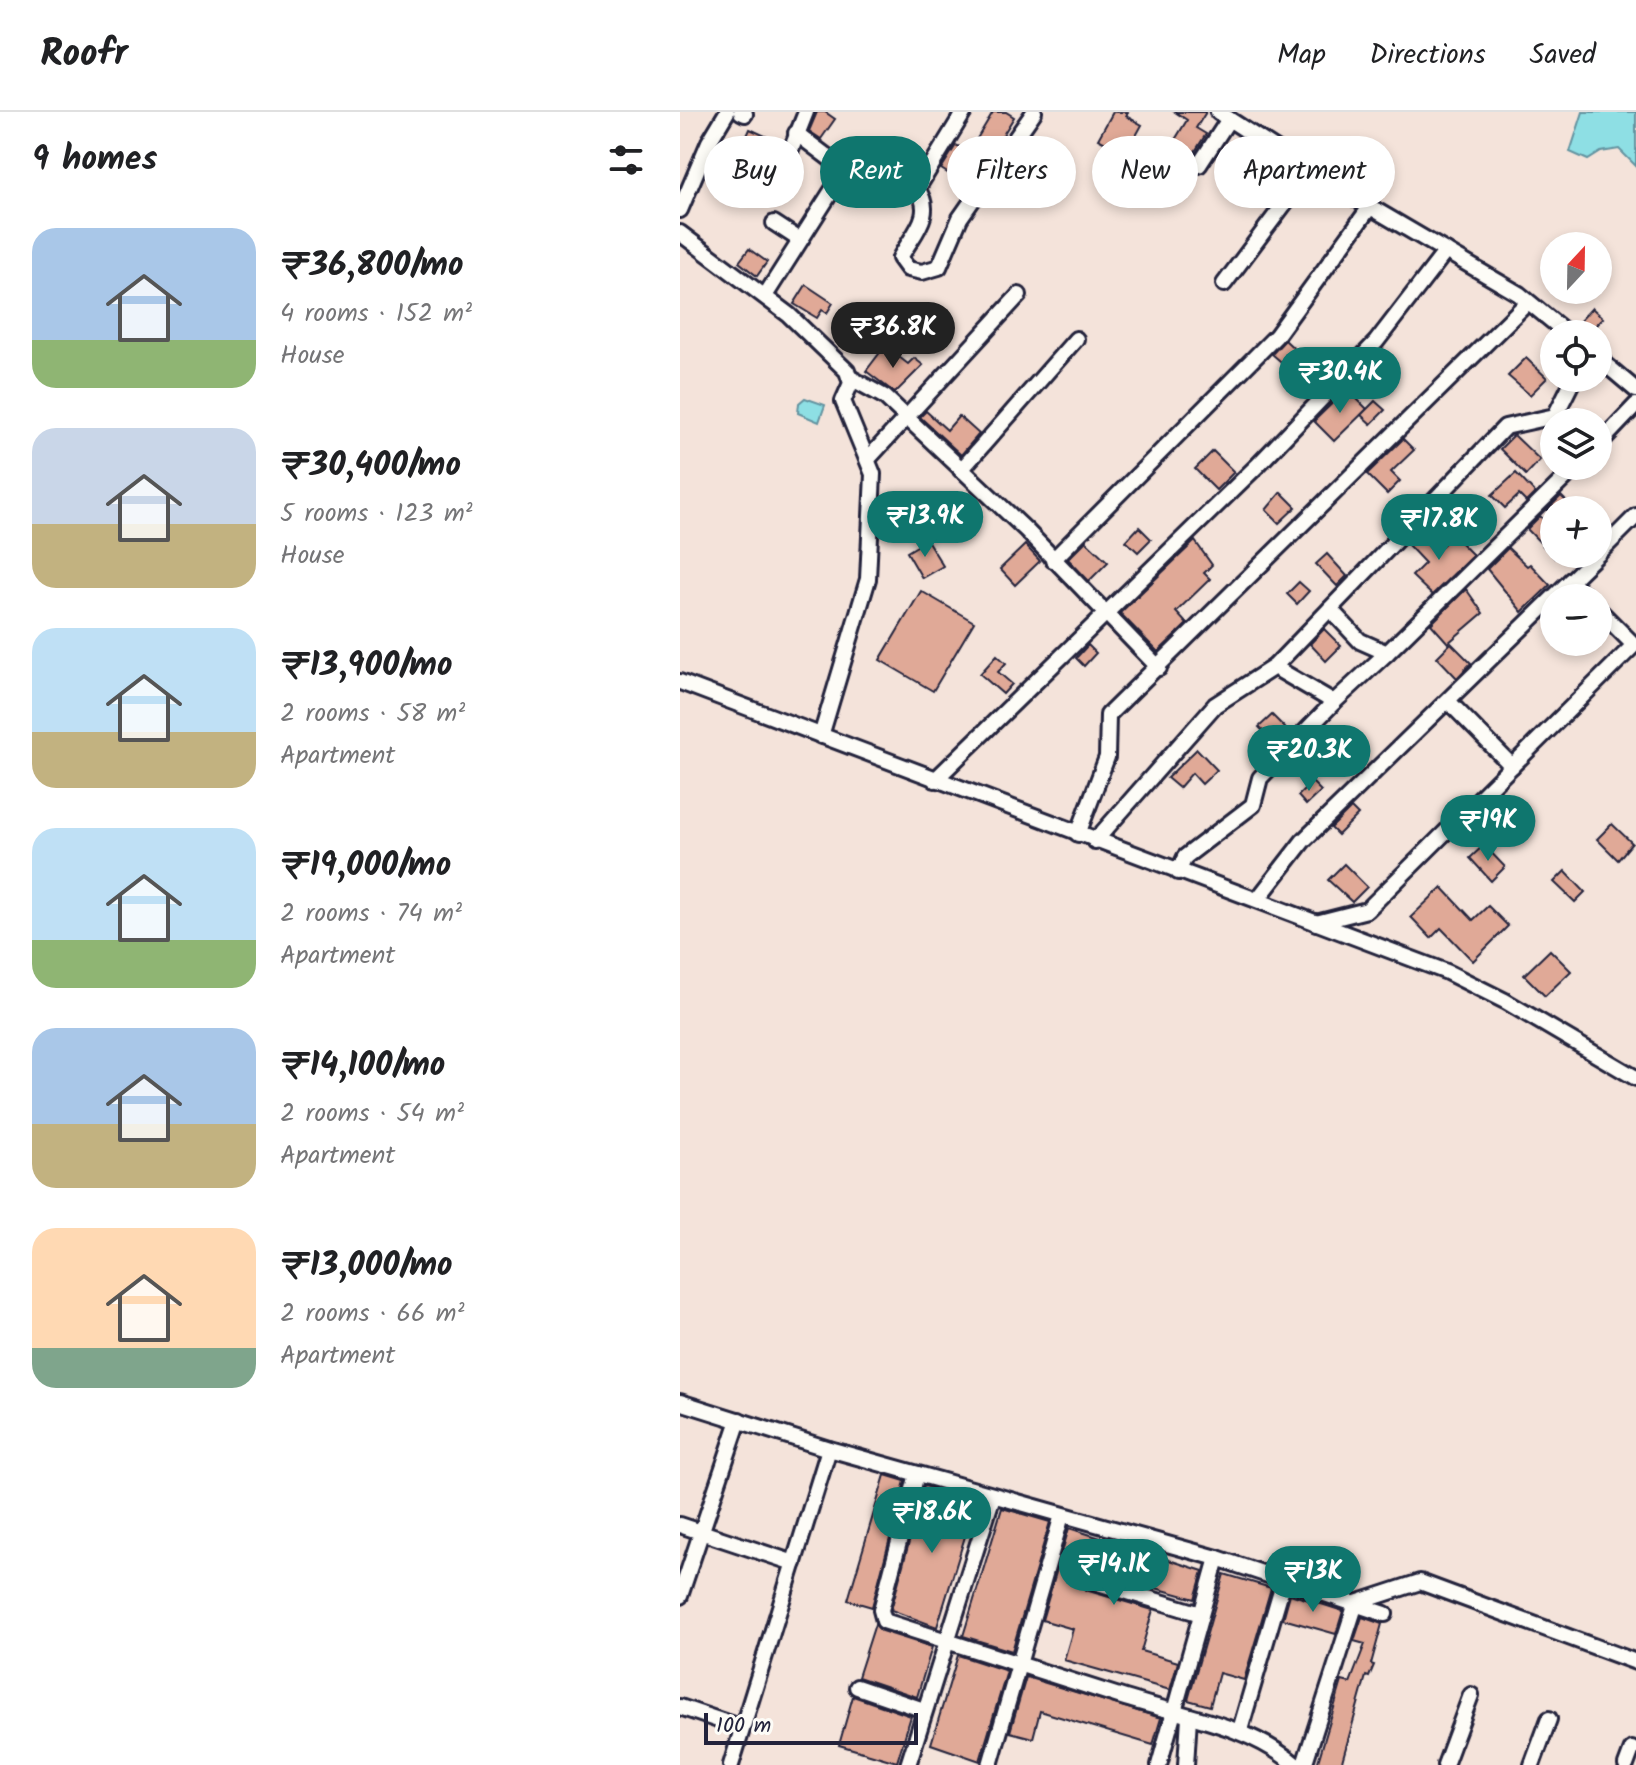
<!DOCTYPE html>
<meta charset="utf-8">
<style>
:root{--surface:#fff;--page:#f2f2f2;--text:#202124;--muted:#757577;--line:#e0e0e0;--accent:#0f766e}
body{margin:0;font-family:Kalam,sans-serif;background:var(--page);color:var(--text);height:100vh;display:flex;flex-direction:column;font-size:30px;white-space:nowrap}
*{box-sizing:border-box;margin:0}
p{font-size:26px;color:var(--muted)}
.icon{flex:none;width:44px;height:44px;fill:none;stroke:currentColor;stroke-width:2;stroke-linecap:round;stroke-linejoin:round}
.map{position:relative;flex:1;overflow:hidden}
.panel{display:flex;flex-direction:column;background:var(--surface);width:680px}
.panel>*{flex:none}
.hud{position:absolute;left:24px;top:24px;width:760px;height:72px;display:flex;gap:16px}
.needle{width:52px;rotate:22deg}
.fabs{position:absolute;left:860px;top:120px;display:grid;gap:16px}
.fabs a{display:grid;place-items:center;width:72px;height:72px;border-radius:50%;background:var(--surface);box-shadow:0 4px 12px #0003;font-size:40px}
.scale{position:absolute;left:24px;bottom:20px;width:214px;box-sizing:border-box;padding-left:8px;border:4px solid #22223b;border-top:0;font-size:22px;line-height:28px;white-space:nowrap;color:#22223b;-webkit-text-stroke:6px #fdfcf7;paint-order:stroke}
.price{position:absolute;translate:-50% -68px;padding:0 18px;border-radius:28px;background:var(--accent);color:#fff;font-size:26px;line-height:52px;filter:drop-shadow(0 2px 4px #0008)}
.price::after{content:'';position:absolute;left:50%;top:48px;width:24px;height:18px;margin-left:-12px;background:inherit;clip-path:polygon(0 0,100% 0,50% 100%)}
.price.active{background:#222;color:#fff}
ul{padding:0;list-style:none}
li{display:flex;align-items:center;gap:24px;height:200px;padding:0 32px}
li span{display:grid;place-items:center;flex:none;width:224px;height:160px;border-radius:24px;color:#555}
li>.icon{margin-inline-start:auto}
span .icon{width:96px;height:96px;fill:#fffc;stroke-width:1}
li b{font-size:34px}
h2{display:flex;justify-content:space-between;align-items:center;height:96px;padding:0 32px;font-size:34px}
.tag{padding:0 28px;border-radius:36px;background:var(--surface);box-shadow:0 4px 12px #0003;font-size:28px;line-height:72px}
.tag.active{background:var(--accent);color:#fff}
header{display:flex;align-items:center;gap:48px;box-sizing:border-box;height:112px;padding:0 40px;background:var(--surface);border-bottom:2px solid var(--line)}
header strong{font-size:38px}
nav{display:flex;gap:44px;margin-inline-start:auto;font-size:28px}
main{display:flex;flex:1;min-height:0}
.map>svg:first-child{display:block}
.water{fill:#8edfe4;stroke:#6393a0;stroke-width:2}
.building{fill:#e0a997;stroke:#22223b;stroke-width:2}
.lines{fill:none;stroke-linecap:round;stroke-linejoin:round}
.street-casing{stroke:#22223b;stroke-width:20}
.street{stroke:#fdfcf7;stroke-width:14}
</style>
<header>
<strong>Roofr</strong>
<nav><a>Map</a><a>Directions</a><a>Saved</a></nav>
</header>
<main>
<section class="panel">
<h2>9 homes<svg class="icon" aria-label="filters" viewBox="0 0 24 24"><path d="M4 7h16M4 17h16"/><circle cx="9" cy="7" r="2"/><circle cx="15" cy="17" r="2"/></svg></h2>
<ul>
<li><span style="background:linear-gradient(#a9c7e8 70%,#8fb573 0)"><svg class="icon" aria-label="home" viewBox="0 0 24 24"><path d="M3 11l9-7 9 7M6 9v11h12V9"/></svg></span><div><b>₹36,800/mo</b><p>4 rooms · 152 m²</p><p>House</p></div></li>
<li><span style="background:linear-gradient(#c9d6e8 60%,#c2b280 0)"><svg class="icon" aria-label="home" viewBox="0 0 24 24"><path d="M3 11l9-7 9 7M6 9v11h12V9"/></svg></span><div><b>₹30,400/mo</b><p>5 rooms · 123 m²</p><p>House</p></div></li>
<li><span style="background:linear-gradient(#bfe0f5 65%,#c2b280 0)"><svg class="icon" aria-label="home" viewBox="0 0 24 24"><path d="M3 11l9-7 9 7M6 9v11h12V9"/></svg></span><div><b>₹13,900/mo</b><p>2 rooms · 58 m²</p><p>Apartment</p></div></li>
<li><span style="background:linear-gradient(#bfe0f5 70%,#8fb573 0)"><svg class="icon" aria-label="home" viewBox="0 0 24 24"><path d="M3 11l9-7 9 7M6 9v11h12V9"/></svg></span><div><b>₹19,000/mo</b><p>2 rooms · 74 m²</p><p>Apartment</p></div></li>
<li><span style="background:linear-gradient(#a9c7e8 60%,#c2b280 0)"><svg class="icon" aria-label="home" viewBox="0 0 24 24"><path d="M3 11l9-7 9 7M6 9v11h12V9"/></svg></span><div><b>₹14,100/mo</b><p>2 rooms · 54 m²</p><p>Apartment</p></div></li>
<li><span style="background:linear-gradient(#ffd9b3 75%,#7fa58c 0)"><svg class="icon" aria-label="home" viewBox="0 0 24 24"><path d="M3 11l9-7 9 7M6 9v11h12V9"/></svg></span><div><b>₹13,000/mo</b><p>2 rooms · 66 m²</p><p>Apartment</p></div></li>
</ul>
</section>
<div class="map">
<svg width="956" height="1653" viewBox="0 0 956 1653">
<rect width="100%" height="100%" fill="#f4e3da"/>
<filter id="ink" filterUnits="userSpaceOnUse"><feTurbulence type="fractalNoise" baseFrequency=".0125" numOctaves="2"/><feDisplacementMap in="SourceGraphic" scale="16" xChannelSelector="R" yChannelSelector="G"/><feConvolveMatrix kernelMatrix="1 2 1 2 8 2 1 2 1" color-interpolation-filters="sRGB"/></filter>
<g filter="url(#ink)">
<g class="water">
<path d="M903,0H956V54L939,37L921,40L908,48L890,40Z"/>
<path d="M125,286L145,293L139,310L118,301L119,291Z"/>
</g>
<g class="building">
<path d="M137,0H145L155,7L141,27L129,19Z"/>
<path d="M313,0H326L334,5L301,59L289,52L279,68L261,57L276,33L289,40Z"/>
<path d="M433,0H448L446,4L462,13L446,42L418,27Z"/>
<path d="M495,0H526L516,16L526,22L509,49L490,36L507,8Z"/>
<path d="M70,17L96,29L89,50L61,37Z"/>
<path d="M41,30L57,37L47,66L28,57Z"/>
<path d="M69,137L87,150L77,164L59,150Z"/>
<path d="M126,173L153,191L147,201L142,198L137,206L114,192Z"/>
<path d="M912,196L923,206L908,221L898,211Z"/>
<path d="M605,228L619,241L607,255L592,242Z"/>
<path d="M205,234L228,252L234,246L243,253L215,281L186,259Z"/>
<path d="M846,246L867,266L850,283L828,264Z"/>
<path d="M697,247L710,260L700,270L687,257Z"/>
<path d="M667,277L687,297L654,329L634,309Z"/>
<path d="M695,289L705,298L691,312L681,303Z"/>
<path d="M246,299L267,318L279,304L299,322L281,343L240,305Z"/>
<path d="M834,323L860,348L846,363L820,337Z"/>
<path d="M723,327L734,338L711,360L720,369L707,382L687,362Z"/>
<path d="M533,339L554,360L536,378L515,357Z"/>
<path d="M836,361L855,381L846,390L839,383L825,396L812,383Z"/>
<path d="M601,380L616,395L599,411L586,398Z"/>
<path d="M881,384L895,398H867Z"/>
<path d="M860,404L874,418V445L847,417Z"/>
<path d="M459,415L471,427L458,440L446,429Z"/>
<path d="M736,422L755,440L773,423L793,443L752,483L732,464L745,451L727,432Z"/>
<path d="M247,428L263,454L242,466L227,440Z"/>
<path d="M406,429L428,450L409,469L388,447Z"/>
<path d="M515,429L532,453L524,461L530,467L496,500L507,512L478,540L440,501Z"/>
<path d="M345,433L360,449L335,473L320,457Z"/>
<path d="M828,436L847,454L850,452L870,473L842,500L807,457Z"/>
<path d="M647,442L667,464L657,474L636,452Z"/>
<path d="M619,470L629,479L617,492L607,482Z"/>
<path d="M786,477L803,501L768,531L751,512Z"/>
<path d="M241,479L294,510L253,579L200,548Z"/>
<path d="M644,517L661,534L646,549L630,532Z"/>
<path d="M771,531L791,551L777,566L757,545Z"/>
<path d="M408,533L416,541L404,554L396,546Z"/>
<path d="M317,543L326,551L318,560L332,572L323,582L300,562Z"/>
<path d="M592,603L610,621L597,634L579,615Z"/>
<path d="M517,637L537,658L522,672L512,661L499,676L487,666Z"/>
<path d="M632,670L641,679L626,693L618,684Z"/>
<path d="M671,696L678,703L658,723L651,716Z"/>
<path d="M932,712L952,731L938,748L917,727Z"/>
<path d="M804,733L825,755L811,769L790,746Z"/>
<path d="M664,752L687,775L672,790L648,768Z"/>
<path d="M885,759L905,780L895,790L874,770Z"/>
<path d="M762,775L793,808L808,794L828,814L793,849L761,816L751,826L731,805Z"/>
<path d="M870,838L891,859L865,884L844,863Z"/>
<path d="M205,1363L225,1369L192,1495L168,1488Z"/>
<path d="M244,1374L296,1389L257,1515L211,1498Z"/>
<path d="M322,1396L370,1410L332,1539L283,1524Z"/>
<path d="M389,1416L523,1459L515,1487L411,1458L402,1460L398,1466L405,1478L473,1498L461,1539L498,1550L490,1578L384,1548L393,1517L362,1508Z"/>
<path d="M544,1462L591,1476L564,1568L539,1561L530,1594L508,1588Z"/>
<path d="M610,1482L663,1499L656,1522L603,1507Z"/>
<path d="M682,1505L702,1512L691,1552L694,1553L689,1565L686,1564L661,1653H637L662,1569L670,1571L685,1532L674,1529Z"/>
<path d="M195,1512L201,1519L252,1535L237,1585L178,1565Z"/>
<path d="M278,1543L327,1559L300,1649L251,1632Z"/>
<path d="M346,1565L481,1606L473,1633L360,1599L353,1626L330,1620Z"/>
<path d="M173,1584L231,1604L217,1650L159,1633Z"/>
</g>
<g class="lines">
<defs>
<g id="street">
<path d="M61,0L65,2"/>
<path d="M284,0L237,77C256,103 232,122 220,146L228,157L242,160L259,155L280,106L354,0"/>
<path d="M538,0L629,59L839,182L888,222"/>
<path d="M116,21L165,58L192,68L211,64L230,71L241,67"/>
<path d="M105,53L126,0"/>
<path d="M519,53L549,7"/>
<path d="M0,98L29,30L47,0"/>
<path d="M94,111L120,128"/>
<path d="M0,121L109,203L167,259L171,271L163,289L193,362L188,467L141,624"/>
<path d="M544,172L629,59"/>
<path d="M85,184L165,58"/>
<path d="M918,246L956,278"/>
<path d="M169,265L205,285L346,418L479,556"/>
<path d="M918,333L956,293"/>
<path d="M188,347L339,183"/>
<path d="M281,358L396,227"/>
<path d="M918,442L956,404"/>
<path d="M373,448L596,224L690,95"/>
<path d="M890,469L907,486"/>
<path d="M650,497L680,529L707,541L897,354"/>
<path d="M594,555L654,590L707,541"/>
<path d="M0,570L767,860L825,889L956,966"/>
<path d="M768,589L832,654"/>
<path d="M255,668L577,354L696,230L766,139"/>
<path d="M398,722L427,645L428,603L848,190"/>
<path d="M415,729L535,593L594,555L825,315L875,304L894,266"/>
<path d="M498,760L505,745L573,693L580,666L654,590"/>
<path d="M578,787L623,729L918,442"/>
<path d="M636,811L687,798L954,533L918,497"/>
<path d="M0,1290L149,1337L537,1446L705,1502"/>
<path d="M237,1362L201,1498L204,1509C284,1534 362,1560 442,1585C502,1604 567,1612 616,1653"/>
<path d="M0,1413L114,1451"/>
<path d="M408,1468L521,1502"/>
<path d="M0,1484L59,1308"/>
<path d="M177,1575L244,1598"/>
<path d="M0,1595L62,1616"/>
<path d="M560,1618L604,1468"/>
<path d="M51,1653L149,1337"/>
<path d="M228,1653L313,1384"/>
<path d="M310,1653L382,1403"/>
<path d="M479,1653L537,1446"/>
<path d="M506,1653L509,1605"/>
<path d="M624,1653L676,1491L740,1470L956,1550"/>
<path d="M765,1653L791,1583"/>
<path d="M852,1653L869,1607"/>
<path d="M946,1653L952,1637"/>
</g>
</defs>
<use href="#street" class="street-casing"/>
<use href="#street" class="street"/>
</g>
</g>
</svg>
<div class="fabs">
<a><svg class="needle" viewBox="-14 -14 28 28"><path d="M0-13l5 13h-10z" fill="#e53935"/><path d="M0 13l5-13h-10z" fill="#757577"/></svg></a>
<a><svg class="icon" aria-label="locate" viewBox="0 0 24 24"><circle cx="12" cy="12" r="6"/><path d="M12 2v4M12 18v4M2 12h4M18 12h4"/></svg></a>
<a><svg class="icon" aria-label="layers" viewBox="0 0 24 24"><path d="M12 4l9 5-9 5-9-5zM3 14l9 5 9-5"/></svg></a>
<a>+</a>
<a>−</a>
</div>
<div class="scale">100 m</div>
<b class="price active" style="left:213px;top:258px">₹36.8K</b>
<b class="price" style="left:660px;top:303px">₹30.4K</b>
<b class="price" style="left:245px;top:447px">₹13.9K</b>
<b class="price" style="left:759px;top:450px">₹17.8K</b>
<b class="price" style="left:629px;top:681px">₹20.3K</b>
<b class="price" style="left:808px;top:751px">₹19K</b>
<b class="price" style="left:252px;top:1443px">₹18.6K</b>
<b class="price" style="left:434px;top:1495px">₹14.1K</b>
<b class="price" style="left:633px;top:1502px">₹13K</b>
<div class="hud">
<a class="tag">Buy</a>
<a class="tag active">Rent</a>
<a class="tag">Filters</a>
<a class="tag">New</a>
<a class="tag">Apartment</a>
</div>
</div>
</main>
